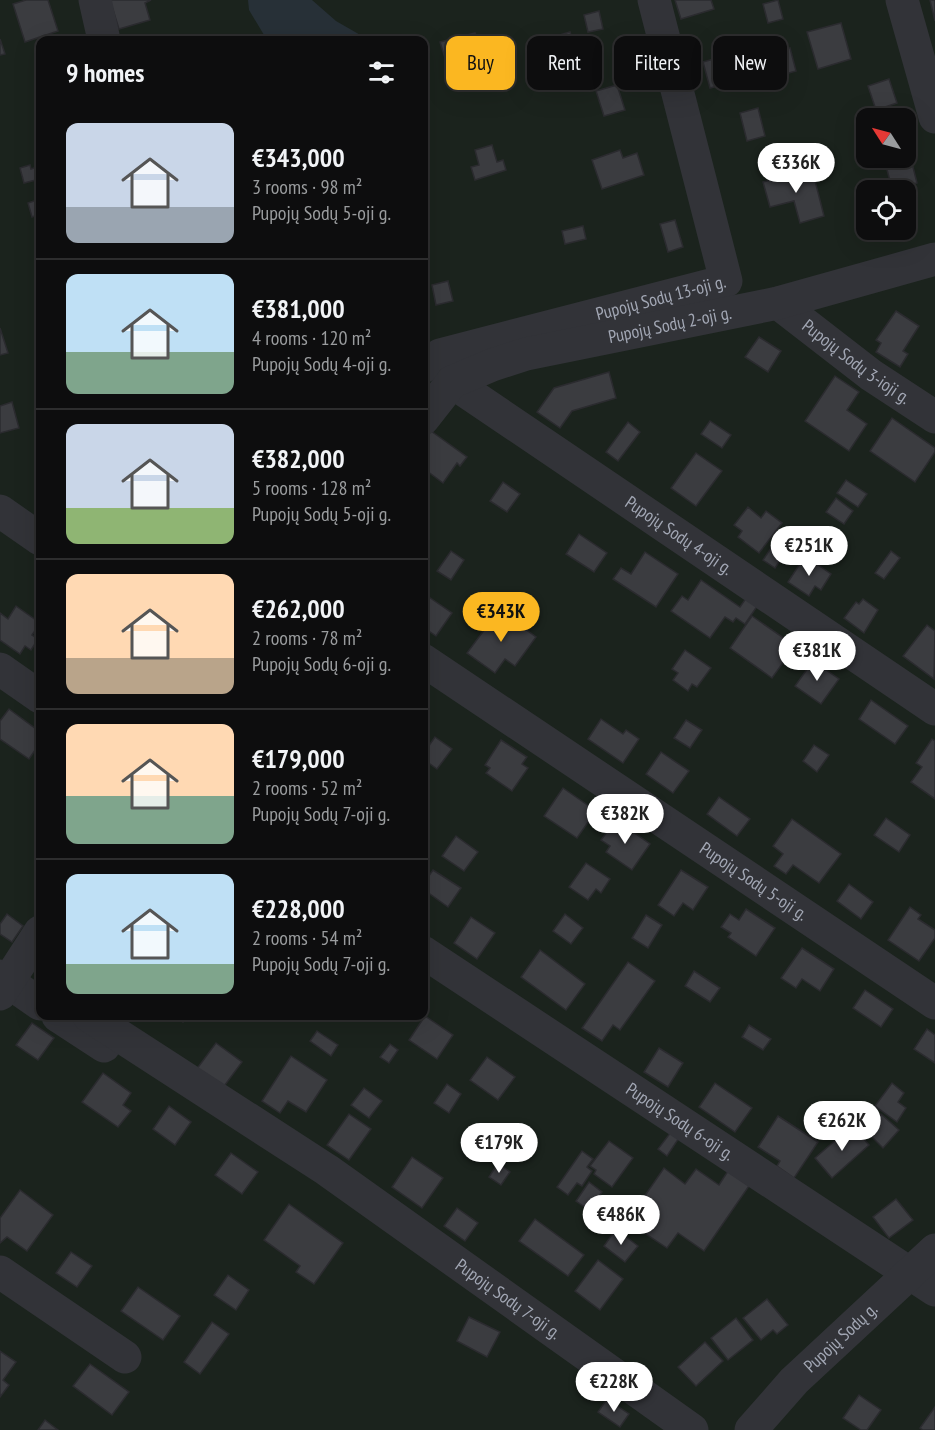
<!DOCTYPE html>
<meta charset="utf-8">
<style>
:root{--surface:#0d0d0e;--page:#161617;--text:#f1f3f6;--muted:#9a9c9e;--line:#2d2d2e;--accent:#fbb721}
body{margin:0;font-family:"PT Sans Narrow",sans-serif;background:var(--page);color:var(--text);height:100vh;display:flex;flex-direction:column;font-size:22px;white-space:nowrap}
*{box-sizing:border-box;margin:0}
p{font-size:20px;color:var(--muted)}
.icon{flex:none;width:33px;height:33px;fill:none;stroke:currentColor;stroke-width:2;stroke-linecap:round;stroke-linejoin:round}
.map{position:relative;flex:1;overflow:hidden}
.panel{position:absolute;left:36px;top:36px;width:392px;height:984px;display:flex;flex-direction:column;background:var(--surface);border-radius:12px;box-shadow:0 6px 24px #0002,0 0 0 2px var(--line)}
.panel>*{flex:none}
.banner{position:absolute;left:446px;top:36px;width:399px;height:54px;display:flex;gap:12px}
.needle{width:39px;rotate:306deg}
.controls{position:absolute;left:856px;top:108px;display:grid;gap:12px}
.controls a{display:grid;place-items:center;width:60px;height:60px;border-radius:12px;background:var(--surface);box-shadow:0 6px 24px #0002,0 0 0 2px var(--line);font-size:30px}
.price{position:absolute;translate:-50% -51px;padding:0 14px;border-radius:21px;background:#fff;color:#222;font-size:20px;line-height:39px;filter:drop-shadow(0 2px 3px #0008)}
.price::after{content:'';position:absolute;left:50%;top:36px;width:18px;height:14px;margin-left:-9px;background:inherit;clip-path:polygon(0 0,100% 0,50% 100%)}
.price.active{background:var(--accent);color:#111}
ul{padding:0;list-style:none}
li{display:flex;align-items:center;gap:18px;height:150px;padding:0 30px}
li+li{border-top:2px solid var(--line)}
li span{display:grid;place-items:center;flex:none;width:168px;height:120px;border-radius:12px;color:#555}
li>.icon{margin-inline-start:auto}
span .icon{width:72px;height:72px;fill:#fffc;stroke-width:1}
li b{font-size:26px}
h2{display:flex;justify-content:space-between;align-items:center;height:72px;padding:0 30px;font-size:26px}
.chip{padding:0 21px;border-radius:12px;background:var(--surface);box-shadow:0 6px 24px #0002,0 0 0 2px var(--line);font-size:21px;line-height:54px}
.chip.active{background:var(--accent);color:#111}
.map>svg:first-child{display:block}
.green{fill:#1b231d;fill-rule:evenodd}
.water{fill:#273037}
.building{fill:#3b3c40;stroke:#2b2b2f;stroke-width:1.5}
.lines{fill:none;stroke-linecap:round;stroke-linejoin:round}
.minor{stroke:#323338;stroke-width:33}
.labels{text-anchor:middle;stroke-width:6;stroke-linejoin:round;paint-order:stroke}
.street-label{font-size:18px;fill:#a2a7b4;stroke:#0c0c0e}
</style>
<div class="map">
<svg width="935" height="1430" viewBox="0 0 935 1430">
<rect width="100%" height="100%" fill="#111113"/>
<path class="green" d="M0,0H935V1430H0ZM40,40H423V1016H40ZM867,118H906V158H867ZM867,190H906V230H867Z"/>
<path class="water" d="M248,0H312L336,21L369,40H267L249,10Z"/>
<g class="building">
<path d="M26,0H48L58,31L25,42L13,4Z"/>
<path d="M110,0H151L145,3L150,20L119,29Z"/>
<path d="M675,0H711L714,9L681,19Z"/>
<path d="M778,0L783,19L768,23L763,4Z"/>
<path d="M930,0H935V21Z"/>
<path d="M599,11L603,29L588,32L584,15Z"/>
<path d="M841,23L851,59L818,69L807,32Z"/>
<path d="M570,32L579,63L561,68L553,37Z"/>
<path d="M475,33L484,64L450,74L440,42Z"/>
<path d="M0,39L5,54L0,55Z"/>
<path d="M790,48L796,71L778,76L772,53Z"/>
<path d="M731,54L738,81L710,88L703,62Z"/>
<path d="M889,79L897,103L876,110L868,86Z"/>
<path d="M617,85L625,110L604,116L596,91Z"/>
<path d="M758,108L765,136L747,141L740,113Z"/>
<path d="M784,144L785,156L770,158L768,146Z"/>
<path d="M492,145L497,162L503,160L506,170L475,180L471,167L479,165L475,150Z"/>
<path d="M620,150L623,158L637,153L644,175L602,189L592,160Z"/>
<path d="M909,151L917,183L892,189L884,158H906V152Z"/>
<path d="M30,165L31,169L37,167L40,179L24,183L20,168Z"/>
<path d="M812,169L824,216L800,223L794,201L770,207L763,182Z"/>
<path d="M40,199V214L32,217L28,203Z"/>
<path d="M675,220L683,247L668,252L660,224Z"/>
<path d="M583,226L586,239L565,244L562,231Z"/>
<path d="M448,281L453,301L436,305L432,285Z"/>
<path d="M896,311L919,326L903,351L908,354L900,367L876,352L881,343L876,340Z"/>
<path d="M0,328L8,353L0,355Z"/>
<path d="M759,337L781,351L768,372L745,357Z"/>
<path d="M609,372L616,398L572,411L560,428L537,412L554,388Z"/>
<path d="M835,376L859,392L847,410L867,424L849,451L805,421Z"/>
<path d="M12,402L19,428L0,433V406Z"/>
<path d="M892,418L935,448V452L915,482L870,451Z"/>
<path d="M710,421L731,435L722,448L701,434Z"/>
<path d="M628,422L640,432L618,461L606,452Z"/>
<path d="M431,431L467,457L460,466L457,463L443,483L423,468L428,456L423,452V443Z"/>
<path d="M696,453L722,471L696,506L671,488Z"/>
<path d="M846,480L867,494L858,507L837,493Z"/>
<path d="M503,482L520,494L507,512L490,501Z"/>
<path d="M836,498L853,511L844,524L826,512Z"/>
<path d="M748,507L761,518L766,511L782,523L759,553L738,537L742,531L734,525Z"/>
<path d="M579,534L607,553L594,572L566,554Z"/>
<path d="M771,548L783,556L775,568L763,560Z"/>
<path d="M451,551L464,560L451,580L437,571Z"/>
<path d="M891,551L900,558L884,579L875,573Z"/>
<path d="M645,552L678,574L656,607L613,579L621,568L631,574Z"/>
<path d="M805,556L831,574L821,590L815,586L809,596L788,582Z"/>
<path d="M701,580L740,607L749,594L760,602L745,624L736,618L733,622L725,617L710,638L671,611L682,596L688,600Z"/>
<path d="M423,593L452,613L436,636L423,627Z"/>
<path d="M863,599L878,610L864,633L844,618L856,602L859,604Z"/>
<path d="M16,606L40,623L32,635L38,639L31,650L25,646L20,654L0,640V613L8,619Z"/>
<path d="M499,610L536,637L515,666L505,659L495,673L467,653Z"/>
<path d="M752,616L795,646L772,678L730,648Z"/>
<path d="M927,625L935,631L934,679L903,656Z"/>
<path d="M685,650L711,668L697,687L692,684L688,691L673,680L678,673L672,669Z"/>
<path d="M813,661L839,679L821,704L795,686Z"/>
<path d="M871,700L908,726L895,744L859,719Z"/>
<path d="M9,709L40,732V743L29,759L0,739V721Z"/>
<path d="M601,719L623,734L626,730L639,739L623,763L588,739Z"/>
<path d="M686,720L702,730L690,748L674,738Z"/>
<path d="M435,737L452,749L437,769L423,759V754Z"/>
<path d="M932,739L935,741V799L911,782L922,767L916,763Z"/>
<path d="M501,740L527,757L522,764L528,768L512,791L486,773L490,768L485,765Z"/>
<path d="M814,745L829,755L817,772L803,761Z"/>
<path d="M661,752L689,771L673,793L646,774Z"/>
<path d="M563,788L596,811L577,838L544,816Z"/>
<path d="M719,797L750,819L737,836L707,814Z"/>
<path d="M886,818L910,835L899,852L874,835Z"/>
<path d="M792,819L841,854L819,883L793,865L786,874L774,866L783,854L773,846Z"/>
<path d="M616,820L650,844L632,870L606,852L610,846L601,840Z"/>
<path d="M456,836L478,852L464,871L442,856Z"/>
<path d="M586,863L610,879L601,893L596,889L588,900L569,887Z"/>
<path d="M433,870L461,888L448,907L423,889V884Z"/>
<path d="M681,870L708,887L693,910L683,903L674,916L658,905Z"/>
<path d="M849,884L873,902L861,919L837,901Z"/>
<path d="M910,907L921,915L918,919L935,930V938L919,961L888,940Z"/>
<path d="M746,909L775,928L756,956L728,937L731,933L721,927L730,914L739,920Z"/>
<path d="M7,914L23,926L12,942L0,934V924Z"/>
<path d="M565,914L583,928L571,944L553,931Z"/>
<path d="M646,915L662,925L648,948L632,938Z"/>
<path d="M471,917L495,933L477,959L454,943Z"/>
<path d="M802,948L834,969L820,991L802,979L796,988L781,978Z"/>
<path d="M540,950L585,984L566,1010L521,977Z"/>
<path d="M628,962L655,981L620,1030L613,1025L602,1041L582,1028Z"/>
<path d="M694,971L720,988L710,1002L685,986Z"/>
<path d="M865,990L893,1009L881,1027L853,1008Z"/>
<path d="M173,1016H188L183,1022Z"/>
<path d="M425,1016L453,1035L437,1059L409,1040Z"/>
<path d="M32,1023L54,1038L38,1060L16,1045Z"/>
<path d="M749,1025L771,1039L763,1050L742,1037Z"/>
<path d="M927,1029L935,1035V1063L914,1049Z"/>
<path d="M317,1031L338,1045L331,1056L310,1041Z"/>
<path d="M216,1043L242,1062L222,1089L196,1070Z"/>
<path d="M390,1044L398,1050L389,1063L380,1057Z"/>
<path d="M659,1048L683,1063L668,1087L644,1072Z"/>
<path d="M291,1056L327,1080L306,1112L288,1101L280,1113L262,1101Z"/>
<path d="M487,1057L515,1077L498,1100L470,1080Z"/>
<path d="M103,1073L131,1093L123,1105L131,1111L118,1127L82,1102Z"/>
<path d="M715,1083L752,1108L735,1132L699,1107Z"/>
<path d="M892,1083L904,1093L898,1102L906,1108L897,1122L875,1106Z"/>
<path d="M447,1084L461,1094L449,1113L434,1103Z"/>
<path d="M364,1088L382,1101L369,1118L351,1105Z"/>
<path d="M169,1106L191,1122L175,1145L153,1129Z"/>
<path d="M349,1114L371,1129L349,1160L327,1145Z"/>
<path d="M881,1114L899,1130L883,1148L866,1131Z"/>
<path d="M778,1116L818,1142L794,1178L777,1166L780,1161L758,1147Z"/>
<path d="M852,1126L869,1145L832,1178L815,1158Z"/>
<path d="M671,1132L679,1138L667,1156L658,1149Z"/>
<path d="M609,1141L633,1158L612,1187L594,1174L596,1170L590,1166Z"/>
<path d="M582,1151L593,1159L587,1167L592,1171L582,1186L577,1183L568,1195L557,1187Z"/>
<path d="M231,1153L258,1172L242,1194L215,1175Z"/>
<path d="M412,1157L443,1178L422,1208L392,1187Z"/>
<path d="M498,1163L510,1172L501,1185L489,1177Z"/>
<path d="M664,1168L685,1184L696,1169L719,1185L728,1171L749,1186L704,1251L678,1233L667,1248L646,1234L653,1223L635,1210Z"/>
<path d="M589,1182L602,1192L589,1210L576,1201Z"/>
<path d="M20,1190L53,1215L27,1251L7,1237L0,1243V1218Z"/>
<path d="M606,1196L625,1209L616,1223L597,1210Z"/>
<path d="M896,1199L913,1220L889,1238L873,1217Z"/>
<path d="M289,1204L343,1243L314,1284L296,1272L300,1266L264,1240Z"/>
<path d="M457,1208L478,1223L465,1241L444,1226Z"/>
<path d="M535,1219L584,1255L568,1276L519,1241Z"/>
<path d="M616,1229L638,1246L625,1262L604,1246Z"/>
<path d="M71,1252L92,1266L77,1287L56,1273Z"/>
<path d="M598,1260L623,1279L600,1310L575,1291Z"/>
<path d="M228,1275L249,1290L236,1310L214,1295Z"/>
<path d="M138,1287L180,1316L163,1340L121,1311Z"/>
<path d="M767,1299L788,1325L777,1334L773,1330L761,1340L743,1318Z"/>
<path d="M469,1317L500,1332L487,1357L457,1341Z"/>
<path d="M736,1318L753,1340L728,1360L711,1338Z"/>
<path d="M212,1322L229,1334L200,1374L184,1362Z"/>
<path d="M705,1342L723,1361L696,1386L678,1367Z"/>
<path d="M0,1351L16,1362L3,1380L9,1385L0,1397Z"/>
<path d="M90,1364L129,1392L112,1415L73,1386Z"/>
<path d="M859,1395L881,1410L867,1430H861L843,1418Z"/>
<path d="M607,1399L629,1414L620,1427L598,1412Z"/>
<path d="M935,1407V1430H923L920,1428Z"/>
<path d="M45,1420L58,1430H38Z"/>
</g>
<g class="lines">
<g class="minor">
<path d="M95,0L104,40"/>
<path d="M902,0L935,117"/>
<path id="s1" d="M778,303L871,375L935,417"/>
<path id="s2" d="M423,367L440,355L726,281L654,0"/>
<path id="s3" d="M452,382L935,709"/>
<path id="s4" d="M423,419L452,382L492,365L526,354L778,303L935,259"/>
<path d="M0,511L40,539"/>
<path id="s5" d="M423,660L935,1003"/>
<path d="M0,669L40,697"/>
<path id="s6" d="M423,952L935,1290"/>
<path d="M0,976L40,1004"/>
<path d="M0,994L40,932"/>
<path d="M58,1016L104,1046"/>
<path id="s7" d="M89,1016L327,1170L692,1430"/>
<path d="M0,1272L125,1357"/>
<path id="s8" d="M751,1430L794,1381L935,1250"/>
</g>
</g>
<g class="labels">
<g class="street-label">
<text dy="6" stroke="none"><textPath href="#s2" startOffset="249">Pupojų Sodų 13-oji g.</textPath></text>
<text dy="6" stroke="none"><textPath href="#s4" startOffset="273">Pupojų Sodų 2-oji g.</textPath></text>
<text dy="6" stroke="none"><textPath href="#s1" startOffset="98">Pupojų Sodų 3-ioji g.</textPath></text>
<text dy="6" stroke="none"><textPath href="#s3" startOffset="274">Pupojų Sodų 4-oji g.</textPath></text>
<text dy="6" stroke="none"><textPath href="#s5" startOffset="398">Pupojų Sodų 5-oji g.</textPath></text>
<text dy="6" stroke="none"><textPath href="#s6" startOffset="308">Pupojų Sodų 6-oji g.</textPath></text>
<text dy="6" stroke="none"><textPath href="#s7" startOffset="506">Pupojų Sodų 7-oji g.</textPath></text>
<text dy="6" stroke="none"><textPath href="#s8" startOffset="129">Pupojų Sodų g.</textPath></text>
</g>
</g>
</svg>
<div class="controls">
<a><svg class="needle" viewBox="-14 -14 28 28"><path d="M0-13l5 13h-10z" fill="#e53935"/><path d="M0 13l5-13h-10z" fill="#9a9c9e"/></svg></a>
<a><svg class="icon" aria-label="locate" viewBox="0 0 24 24"><circle cx="12" cy="12" r="6"/><path d="M12 2v4M12 18v4M2 12h4M18 12h4"/></svg></a>
</div>
<b class="price" style="left:796px;top:194px">€336K</b>
<b class="price" style="left:809px;top:577px">€251K</b>
<b class="price active" style="left:501px;top:643px">€343K</b>
<b class="price" style="left:817px;top:682px">€381K</b>
<b class="price" style="left:625px;top:845px">€382K</b>
<b class="price" style="left:842px;top:1152px">€262K</b>
<b class="price" style="left:499px;top:1174px">€179K</b>
<b class="price" style="left:621px;top:1246px">€486K</b>
<b class="price" style="left:614px;top:1413px">€228K</b>
<div class="banner">
<a class="chip active">Buy</a>
<a class="chip">Rent</a>
<a class="chip">Filters</a>
<a class="chip">New</a>
</div>
<section class="panel">
<h2>9 homes<svg class="icon" aria-label="filters" viewBox="0 0 24 24"><path d="M4 7h16M4 17h16"/><circle cx="9" cy="7" r="2"/><circle cx="15" cy="17" r="2"/></svg></h2>
<ul>
<li><span style="background:linear-gradient(#c9d6e8 70%,#9aa5b1 0)"><svg class="icon" aria-label="home" viewBox="0 0 24 24"><path d="M3 11l9-7 9 7M6 9v11h12V9"/></svg></span><div><b>€343,000</b><p>3 rooms · 98 m²</p><p>Pupojų Sodų 5-oji g.</p></div></li>
<li><span style="background:linear-gradient(#bfe0f5 65%,#7fa58c 0)"><svg class="icon" aria-label="home" viewBox="0 0 24 24"><path d="M3 11l9-7 9 7M6 9v11h12V9"/></svg></span><div><b>€381,000</b><p>4 rooms · 120 m²</p><p>Pupojų Sodų 4-oji g.</p></div></li>
<li><span style="background:linear-gradient(#c9d6e8 70%,#8fb573 0)"><svg class="icon" aria-label="home" viewBox="0 0 24 24"><path d="M3 11l9-7 9 7M6 9v11h12V9"/></svg></span><div><b>€382,000</b><p>5 rooms · 128 m²</p><p>Pupojų Sodų 5-oji g.</p></div></li>
<li><span style="background:linear-gradient(#ffd9b3 70%,#b9a48a 0)"><svg class="icon" aria-label="home" viewBox="0 0 24 24"><path d="M3 11l9-7 9 7M6 9v11h12V9"/></svg></span><div><b>€262,000</b><p>2 rooms · 78 m²</p><p>Pupojų Sodų 6-oji g.</p></div></li>
<li><span style="background:linear-gradient(#ffd9b3 60%,#7fa58c 0)"><svg class="icon" aria-label="home" viewBox="0 0 24 24"><path d="M3 11l9-7 9 7M6 9v11h12V9"/></svg></span><div><b>€179,000</b><p>2 rooms · 52 m²</p><p>Pupojų Sodų 7-oji g.</p></div></li>
<li><span style="background:linear-gradient(#bfe0f5 75%,#7fa58c 0)"><svg class="icon" aria-label="home" viewBox="0 0 24 24"><path d="M3 11l9-7 9 7M6 9v11h12V9"/></svg></span><div><b>€228,000</b><p>2 rooms · 54 m²</p><p>Pupojų Sodų 7-oji g.</p></div></li>
</ul>
</section>
</div>
